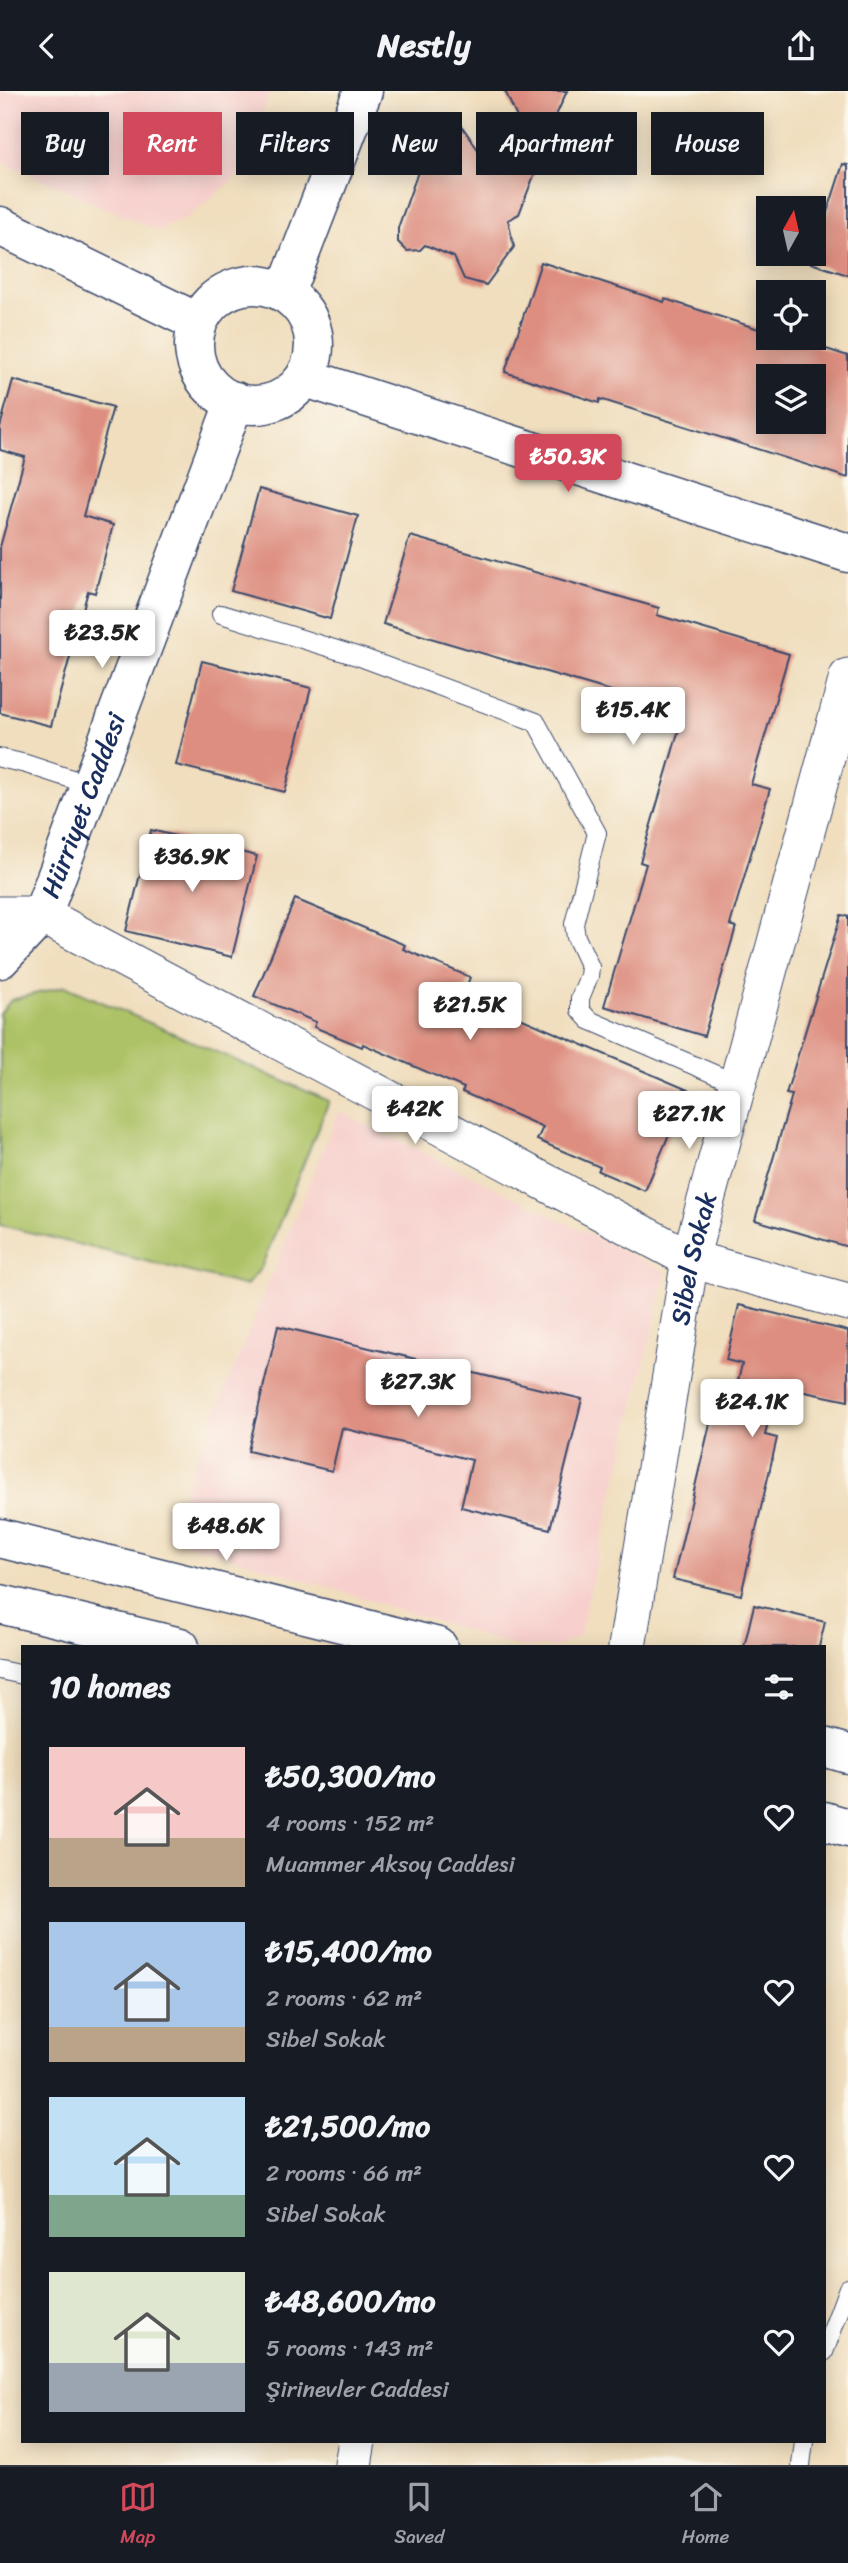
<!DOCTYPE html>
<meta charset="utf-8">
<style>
:root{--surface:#171b24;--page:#242831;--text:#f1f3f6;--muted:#9ea1a6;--line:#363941;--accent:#d1495b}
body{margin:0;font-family:Sriracha,sans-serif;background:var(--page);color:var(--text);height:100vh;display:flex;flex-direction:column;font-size:26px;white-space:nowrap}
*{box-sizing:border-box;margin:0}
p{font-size:23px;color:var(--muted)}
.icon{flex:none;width:38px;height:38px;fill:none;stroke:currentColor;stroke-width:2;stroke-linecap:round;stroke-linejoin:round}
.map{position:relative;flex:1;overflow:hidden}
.drawer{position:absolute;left:21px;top:1554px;width:805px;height:798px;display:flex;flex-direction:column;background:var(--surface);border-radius:0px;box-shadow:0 4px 18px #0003}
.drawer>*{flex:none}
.top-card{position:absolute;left:21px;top:21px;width:807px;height:63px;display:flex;gap:14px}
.needle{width:46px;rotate:8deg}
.tools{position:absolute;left:756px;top:105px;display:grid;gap:14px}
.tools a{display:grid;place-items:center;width:70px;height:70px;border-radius:0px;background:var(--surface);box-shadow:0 4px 18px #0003;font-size:35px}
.price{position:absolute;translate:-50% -60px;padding:0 16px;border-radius:7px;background:#fff;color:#222;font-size:23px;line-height:46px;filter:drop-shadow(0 2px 4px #0008)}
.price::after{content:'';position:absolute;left:50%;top:42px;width:21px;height:16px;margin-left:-10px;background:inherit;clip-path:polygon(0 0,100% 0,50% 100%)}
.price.on{background:var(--accent);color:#fff}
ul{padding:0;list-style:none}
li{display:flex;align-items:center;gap:21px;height:175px;padding:0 28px}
li span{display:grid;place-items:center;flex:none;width:196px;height:140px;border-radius:0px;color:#555}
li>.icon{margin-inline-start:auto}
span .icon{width:84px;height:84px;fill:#fffc;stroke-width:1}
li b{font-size:30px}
h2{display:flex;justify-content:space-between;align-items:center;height:84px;padding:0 28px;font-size:30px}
.chip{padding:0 24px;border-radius:0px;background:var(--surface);box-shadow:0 4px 18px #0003;font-size:24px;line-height:63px}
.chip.on{background:var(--accent);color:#fff}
header{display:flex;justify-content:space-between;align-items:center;height:91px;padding:0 28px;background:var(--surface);font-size:32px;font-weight:800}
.tabs{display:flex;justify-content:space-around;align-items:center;height:98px;border-top:2px solid var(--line);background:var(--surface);font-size:19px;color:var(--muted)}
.tabs a{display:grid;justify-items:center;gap:4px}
.tabs .on{color:var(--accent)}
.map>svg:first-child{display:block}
.built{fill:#f7d0cd}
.green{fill:#adc266;stroke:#647862;stroke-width:2}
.building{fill:#dd8e80;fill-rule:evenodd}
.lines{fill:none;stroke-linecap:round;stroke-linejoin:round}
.service-casing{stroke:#3b496c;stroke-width:20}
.minor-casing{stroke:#3b496c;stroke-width:39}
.tertiary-casing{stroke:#3b496c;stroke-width:41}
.secondary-casing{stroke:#3b496c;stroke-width:41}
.service{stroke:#fff;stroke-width:18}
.minor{stroke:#fff;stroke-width:37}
.tertiary{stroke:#fff;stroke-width:38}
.secondary{stroke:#fff;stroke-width:38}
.labels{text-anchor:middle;stroke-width:5;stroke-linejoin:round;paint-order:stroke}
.street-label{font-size:26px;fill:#1b2f5e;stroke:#fbf7ec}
</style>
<header><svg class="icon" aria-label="back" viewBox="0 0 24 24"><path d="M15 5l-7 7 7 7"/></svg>Nestly<svg class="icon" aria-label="share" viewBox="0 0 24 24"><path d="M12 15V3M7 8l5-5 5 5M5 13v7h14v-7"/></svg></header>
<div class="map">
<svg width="848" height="2374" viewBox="0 0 848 2374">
<rect width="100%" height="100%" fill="#fbf7ec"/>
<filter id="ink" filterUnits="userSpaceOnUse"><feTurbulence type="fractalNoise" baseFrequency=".0143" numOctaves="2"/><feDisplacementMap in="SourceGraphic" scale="14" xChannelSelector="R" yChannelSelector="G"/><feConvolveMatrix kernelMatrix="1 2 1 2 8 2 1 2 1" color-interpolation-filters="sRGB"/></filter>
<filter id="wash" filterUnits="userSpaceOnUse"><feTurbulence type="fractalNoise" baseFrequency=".00686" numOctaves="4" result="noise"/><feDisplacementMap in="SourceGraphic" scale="28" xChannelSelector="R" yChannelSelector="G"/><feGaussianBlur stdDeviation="1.57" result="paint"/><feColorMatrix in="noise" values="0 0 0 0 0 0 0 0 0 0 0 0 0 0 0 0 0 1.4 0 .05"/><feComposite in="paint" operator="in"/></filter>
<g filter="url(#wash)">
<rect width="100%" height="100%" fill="#f0debe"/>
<g class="built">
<path d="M0,0H271L236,86L188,126L158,140L0,70Z"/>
<path d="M339,1020L666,1181L579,1545L555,1556H518L165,1445Z"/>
</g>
<path class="green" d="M65,895L329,1010L261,1177L246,1195L0,1134V923L11,909Z"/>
<g id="blocks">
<g class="building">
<path d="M505,0H567L550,38L532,60Z"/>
<path d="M459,31L481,63L532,62L538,74L519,123L508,129L514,156L486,194L464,188L454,166L425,154L420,159L407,160L398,151V137L434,36Z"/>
<path d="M843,73L848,74V184L811,172Z"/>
<path d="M541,171L664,211L665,208L768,241V247H792L848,265V387L600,308L599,312L505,281ZM768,285H814V331H768Z"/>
<path d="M13,289L113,316L83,425L113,434L95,502L88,500L51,635L0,622V456L25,366L0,359V336Z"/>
<path d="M259,398L358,425L330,528L231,500Z"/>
<path d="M410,445L659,517L657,524L789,563L751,693L770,698L730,834L736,836L704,945L604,915L646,773L640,771L682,628L653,619L655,613L383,533Z"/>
<path d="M202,570L311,597L285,701L176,674Z"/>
<path d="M151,739L257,765L232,866L126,840Z"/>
<path d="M295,808L405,854L403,858L470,886L464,903L688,999L645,1100L598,1080L600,1076L537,1049L543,1036L462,1001L464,997L363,953L362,956L314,936L316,931L254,905Z"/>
<path d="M841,824L848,825V1156L755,1129L792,1004L786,1003Z"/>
<path d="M739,1214L848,1240V1310L776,1295L765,1344L777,1347L741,1504L673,1488L714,1316L731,1320L742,1273L726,1269Z"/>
<path d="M278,1235L582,1308L550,1438L461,1416L472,1369L342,1337L332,1380L248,1360Z"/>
<path d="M754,1514L825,1531L819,1556H744Z"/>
</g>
</g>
</g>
<g filter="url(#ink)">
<use href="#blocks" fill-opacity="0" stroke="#3b496c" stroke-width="2"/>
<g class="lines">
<defs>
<g id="service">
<path d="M221,523L363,567L536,631L597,742L574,833L576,846L590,876L589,885L580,907V919L589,929L737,993"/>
<path d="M0,667L26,673L90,694"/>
<path d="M0,1579L23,1584"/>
<path d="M824,2261L848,2197"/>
<path d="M801,2374L804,2350"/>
</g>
<g id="minor">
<path d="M0,824H42L690,1168L848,1211"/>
<path id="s1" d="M627,1556L690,1168L848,586"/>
<path d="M353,2374L357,2350"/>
</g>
<g id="tertiary">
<path d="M306,287L848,462"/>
<path d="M0,1447L438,1556"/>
<path d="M0,1513L180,1556"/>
<path d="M824,1656L848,1663"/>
<path d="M824,1730L848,1737"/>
</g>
<g id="secondary">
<path d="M0,135L197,231"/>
<circle cx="254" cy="254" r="60"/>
<path d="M285,202L363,0"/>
<path id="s2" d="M0,868L42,824L235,310"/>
</g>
</defs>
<use href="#service" class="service-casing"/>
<use href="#minor" class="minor-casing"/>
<use href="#tertiary" class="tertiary-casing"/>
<use href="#secondary" class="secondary-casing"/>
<use href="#service" class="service"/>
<use href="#minor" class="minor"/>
<use href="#tertiary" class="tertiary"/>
<use href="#secondary" class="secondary"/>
</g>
</g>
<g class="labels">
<g class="street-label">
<text dy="9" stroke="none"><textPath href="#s2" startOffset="178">Hürriyet Caddesi</textPath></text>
<text dy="9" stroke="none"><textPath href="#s1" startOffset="394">Sibel Sokak</textPath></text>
</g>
</g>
</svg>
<div class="tools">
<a><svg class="needle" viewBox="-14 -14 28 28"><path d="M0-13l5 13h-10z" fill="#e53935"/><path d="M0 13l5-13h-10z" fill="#9ea1a6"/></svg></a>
<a><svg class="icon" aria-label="locate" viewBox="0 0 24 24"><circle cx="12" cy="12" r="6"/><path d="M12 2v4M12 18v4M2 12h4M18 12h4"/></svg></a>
<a><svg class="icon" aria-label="layers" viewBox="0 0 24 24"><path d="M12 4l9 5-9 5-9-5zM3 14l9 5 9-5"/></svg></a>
</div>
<b class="price on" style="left:568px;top:403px">₺50.3K</b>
<b class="price" style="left:102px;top:579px">₺23.5K</b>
<b class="price" style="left:633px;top:656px">₺15.4K</b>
<b class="price" style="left:192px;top:803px">₺36.9K</b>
<b class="price" style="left:470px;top:951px">₺21.5K</b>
<b class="price" style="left:415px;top:1055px">₺42K</b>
<b class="price" style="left:689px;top:1060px">₺27.1K</b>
<b class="price" style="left:418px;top:1328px">₺27.3K</b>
<b class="price" style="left:752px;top:1348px">₺24.1K</b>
<b class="price" style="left:226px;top:1472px">₺48.6K</b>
<div class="top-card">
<a class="chip">Buy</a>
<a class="chip on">Rent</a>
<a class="chip">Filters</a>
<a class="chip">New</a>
<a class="chip">Apartment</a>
<a class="chip">House</a>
</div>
<section class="drawer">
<h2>10 homes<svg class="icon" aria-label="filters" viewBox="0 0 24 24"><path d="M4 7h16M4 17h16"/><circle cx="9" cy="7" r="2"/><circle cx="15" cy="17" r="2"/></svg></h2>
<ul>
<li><span style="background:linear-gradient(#f6c9c9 65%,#b9a48a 0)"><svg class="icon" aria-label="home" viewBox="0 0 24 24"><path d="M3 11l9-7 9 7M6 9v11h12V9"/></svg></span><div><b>₺50,300/mo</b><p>4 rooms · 152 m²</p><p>Muammer Aksoy Caddesi</p></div><svg class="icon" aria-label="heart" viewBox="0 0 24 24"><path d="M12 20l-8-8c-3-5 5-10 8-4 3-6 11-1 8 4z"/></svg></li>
<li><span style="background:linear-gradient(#a9c7e8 75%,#b9a48a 0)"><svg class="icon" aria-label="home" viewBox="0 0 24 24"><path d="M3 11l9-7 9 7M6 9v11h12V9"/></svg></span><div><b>₺15,400/mo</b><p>2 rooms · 62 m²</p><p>Sibel Sokak</p></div><svg class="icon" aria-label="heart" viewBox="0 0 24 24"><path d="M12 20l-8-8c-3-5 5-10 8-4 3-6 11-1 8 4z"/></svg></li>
<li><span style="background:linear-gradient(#bfe0f5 70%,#7fa58c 0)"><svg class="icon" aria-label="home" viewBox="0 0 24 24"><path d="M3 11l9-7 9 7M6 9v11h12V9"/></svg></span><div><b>₺21,500/mo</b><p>2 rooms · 66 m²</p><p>Sibel Sokak</p></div><svg class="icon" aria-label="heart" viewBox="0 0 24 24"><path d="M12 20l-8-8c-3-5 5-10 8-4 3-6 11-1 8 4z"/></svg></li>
<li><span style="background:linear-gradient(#dfe7d0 65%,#9aa5b1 0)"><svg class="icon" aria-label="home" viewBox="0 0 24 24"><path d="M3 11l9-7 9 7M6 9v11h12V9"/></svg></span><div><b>₺48,600/mo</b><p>5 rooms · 143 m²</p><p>Şirinevler Caddesi</p></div><svg class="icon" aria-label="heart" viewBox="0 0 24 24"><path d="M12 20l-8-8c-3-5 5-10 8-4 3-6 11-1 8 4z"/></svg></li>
</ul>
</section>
</div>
<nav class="tabs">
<a class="on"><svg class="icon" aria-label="map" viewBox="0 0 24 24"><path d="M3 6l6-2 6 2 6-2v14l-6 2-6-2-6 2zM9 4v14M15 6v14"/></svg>Map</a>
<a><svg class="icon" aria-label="saved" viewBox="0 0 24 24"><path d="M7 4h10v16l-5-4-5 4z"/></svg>Saved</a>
<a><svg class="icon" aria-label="home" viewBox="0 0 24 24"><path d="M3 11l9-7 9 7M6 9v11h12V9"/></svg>Home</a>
</nav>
